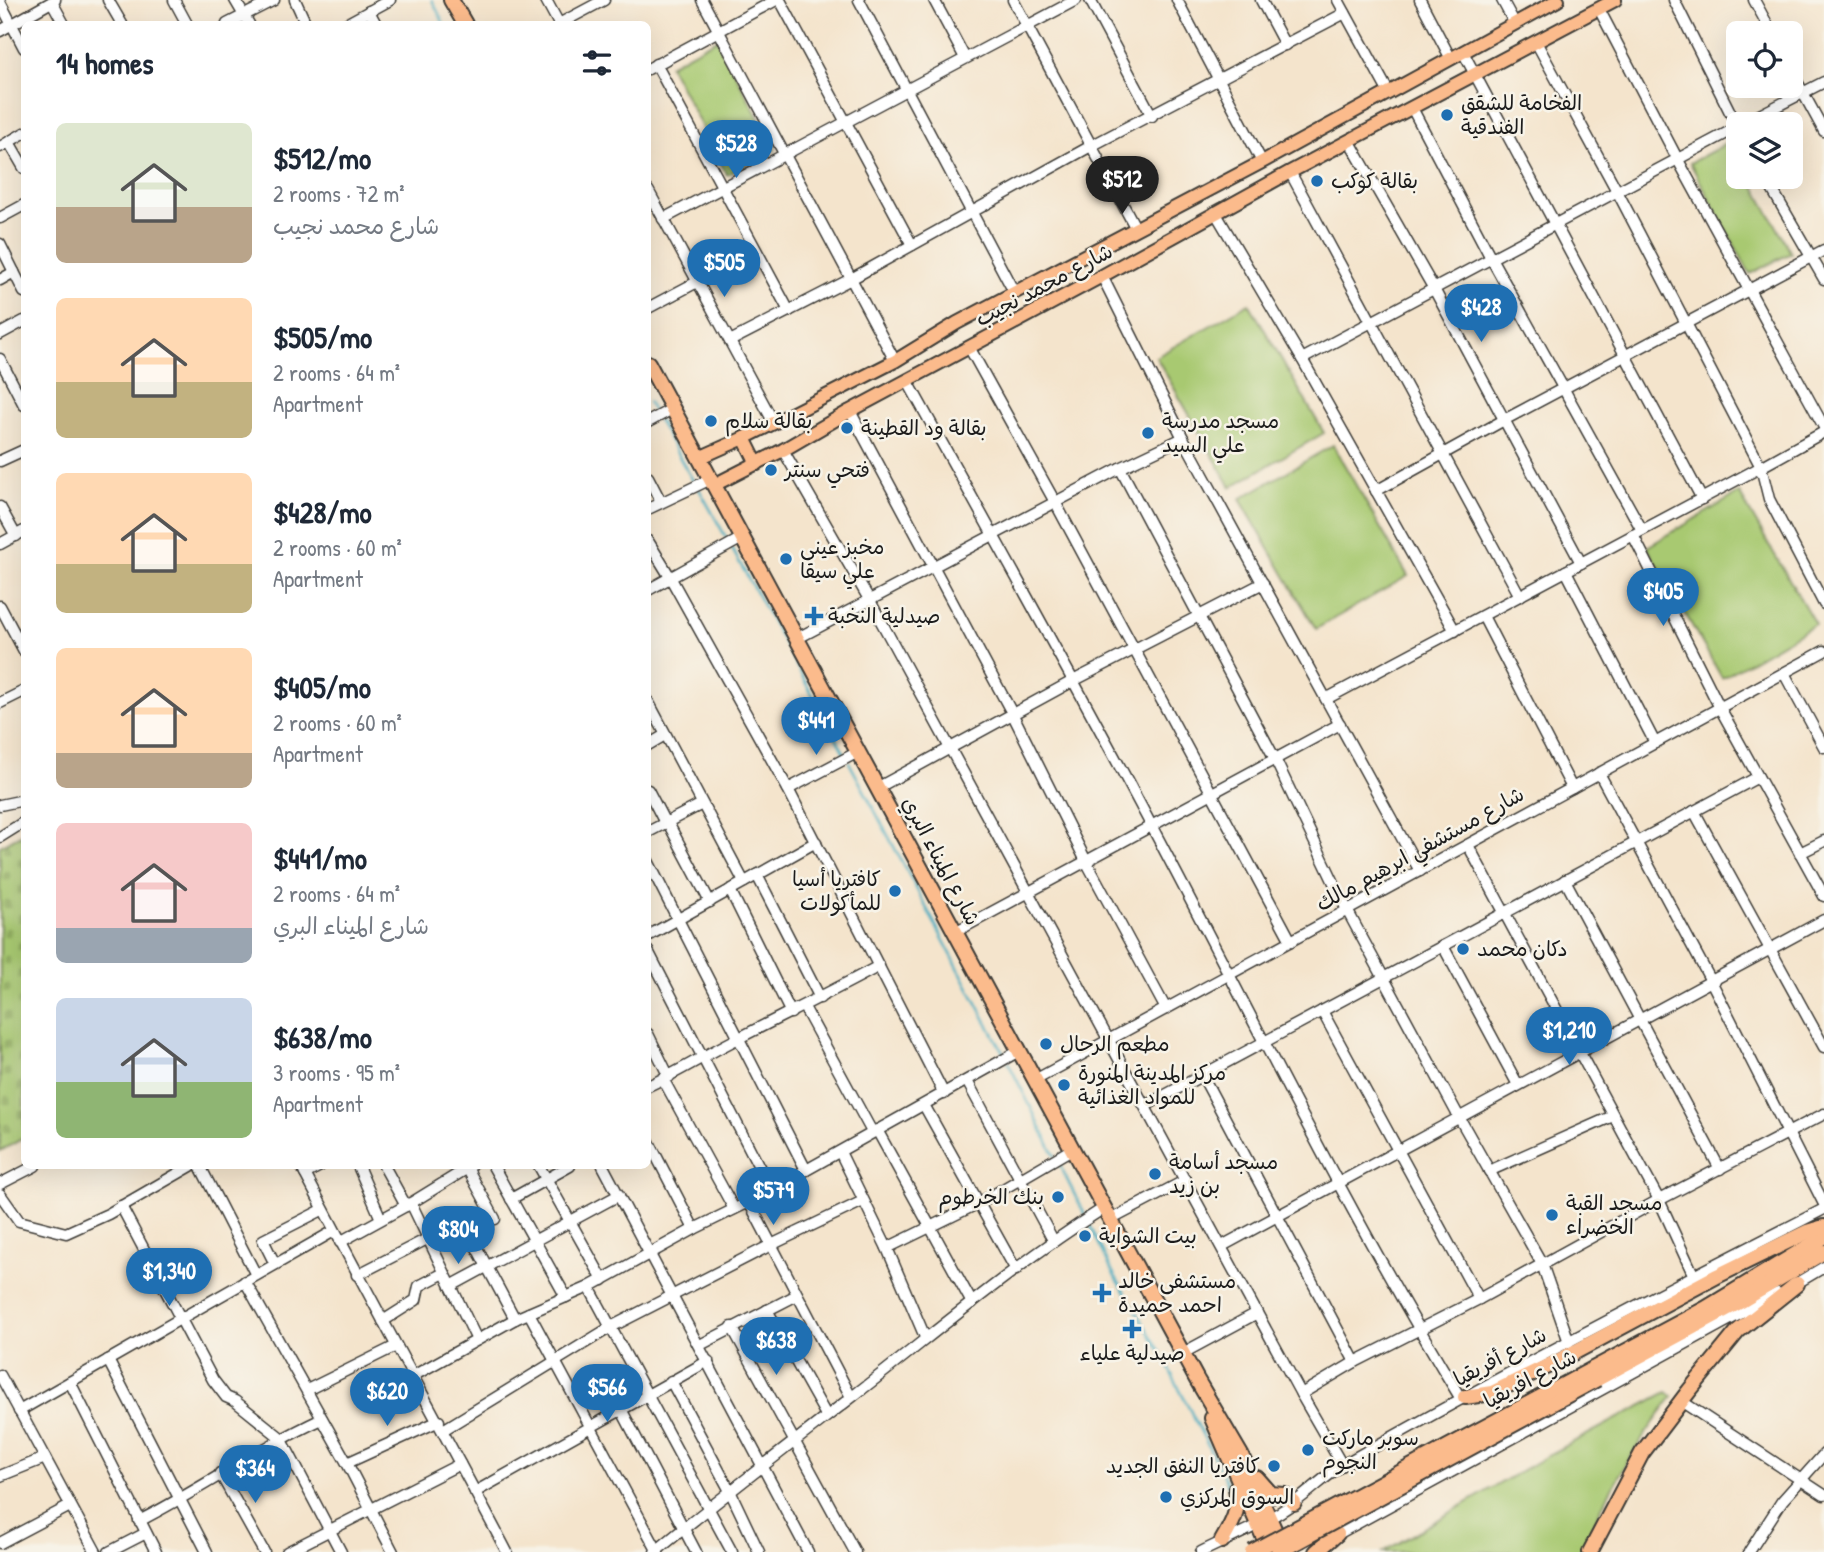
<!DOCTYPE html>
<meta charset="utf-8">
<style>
:root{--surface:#fff;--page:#f6f6f7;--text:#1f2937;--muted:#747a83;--accent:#1f6fb2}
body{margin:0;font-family:"Patrick Hand","Playpen Sans Arabic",sans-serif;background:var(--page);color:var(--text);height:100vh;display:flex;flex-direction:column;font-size:26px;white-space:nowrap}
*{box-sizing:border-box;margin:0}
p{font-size:23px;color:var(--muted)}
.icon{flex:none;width:38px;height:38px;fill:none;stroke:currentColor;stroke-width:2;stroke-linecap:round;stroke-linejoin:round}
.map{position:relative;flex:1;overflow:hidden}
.details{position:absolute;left:21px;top:21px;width:630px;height:1148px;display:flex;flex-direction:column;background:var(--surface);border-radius:10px;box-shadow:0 7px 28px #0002}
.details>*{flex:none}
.fabs{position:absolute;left:1726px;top:21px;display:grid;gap:14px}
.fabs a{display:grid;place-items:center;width:77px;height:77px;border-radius:10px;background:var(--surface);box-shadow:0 7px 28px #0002;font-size:35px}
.price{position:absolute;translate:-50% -60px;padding:0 16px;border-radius:24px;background:var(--accent);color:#fff;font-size:23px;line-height:46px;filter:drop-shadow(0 2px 4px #0008)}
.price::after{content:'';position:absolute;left:50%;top:42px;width:21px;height:16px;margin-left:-10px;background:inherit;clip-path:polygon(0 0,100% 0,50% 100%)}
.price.on{background:#222;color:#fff}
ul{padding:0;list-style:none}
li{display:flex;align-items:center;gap:21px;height:175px;padding:0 35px}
li span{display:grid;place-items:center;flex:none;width:196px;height:140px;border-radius:10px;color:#555}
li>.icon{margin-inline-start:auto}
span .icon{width:84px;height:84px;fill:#fffc;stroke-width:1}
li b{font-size:30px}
h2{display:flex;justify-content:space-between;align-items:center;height:84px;padding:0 35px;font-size:30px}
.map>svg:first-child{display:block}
.green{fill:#a8c971;stroke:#627246;stroke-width:2}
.cemetery{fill:url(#cemetery-stones);stroke:#627246;stroke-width:2}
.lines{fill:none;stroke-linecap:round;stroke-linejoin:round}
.stream{stroke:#42acc1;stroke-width:2.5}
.minor-casing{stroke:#3c3a36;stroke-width:13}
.major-casing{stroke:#3c3a36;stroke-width:16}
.highway-casing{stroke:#3c3a36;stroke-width:18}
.minor{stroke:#fff;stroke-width:10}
.major{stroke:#fbbb8c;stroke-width:12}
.highway{stroke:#fbbb8c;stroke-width:14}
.highway-bridge-casing{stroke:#3c3a36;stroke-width:18;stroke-linecap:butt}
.highway-bridge{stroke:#fbbb8c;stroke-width:14}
.poi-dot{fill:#1f6fb2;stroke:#f7f3e8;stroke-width:2.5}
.labels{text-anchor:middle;stroke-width:5;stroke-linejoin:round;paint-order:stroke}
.poi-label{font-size:21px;fill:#1c1c1c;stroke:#f7f3e8;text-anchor:start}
.street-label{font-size:21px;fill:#1c1c1c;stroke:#f7f3e8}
</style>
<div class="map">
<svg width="1824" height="1552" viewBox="0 0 1824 1552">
<defs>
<pattern id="cemetery-stones" width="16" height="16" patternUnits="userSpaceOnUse" patternTransform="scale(1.75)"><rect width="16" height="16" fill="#a8c971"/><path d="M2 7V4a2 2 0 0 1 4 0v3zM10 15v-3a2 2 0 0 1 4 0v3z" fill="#90ac61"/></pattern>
</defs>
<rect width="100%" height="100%" fill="#f7f3e8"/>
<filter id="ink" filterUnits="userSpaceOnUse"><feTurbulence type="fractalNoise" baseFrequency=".0143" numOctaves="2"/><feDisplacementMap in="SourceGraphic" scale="14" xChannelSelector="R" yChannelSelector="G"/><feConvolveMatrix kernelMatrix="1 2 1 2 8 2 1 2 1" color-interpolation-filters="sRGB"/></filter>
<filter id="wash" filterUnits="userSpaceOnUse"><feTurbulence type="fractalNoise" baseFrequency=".00686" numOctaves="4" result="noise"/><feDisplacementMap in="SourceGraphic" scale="28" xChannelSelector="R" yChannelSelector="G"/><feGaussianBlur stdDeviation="1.57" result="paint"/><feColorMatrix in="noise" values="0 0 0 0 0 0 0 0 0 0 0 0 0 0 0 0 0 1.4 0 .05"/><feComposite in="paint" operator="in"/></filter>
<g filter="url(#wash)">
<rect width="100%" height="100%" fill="#f4e4cc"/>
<g class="green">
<path d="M717,39L775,149L727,175L669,65Z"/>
<path d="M1731,141L1738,153V177H1750L1791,253L1750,274L1690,163Z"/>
<path d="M1249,303L1324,433L1231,487L1156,357Z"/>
<path d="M1333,445L1408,576L1316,629L1240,499Z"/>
<path d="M1739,493L1815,624L1722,678L1647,547Z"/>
<path d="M1667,1392L1673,1397C1636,1444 1604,1497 1581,1552H1383L1545,1457Z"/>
</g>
<path class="cemetery" d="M24,833V1138L0,1151V846Z"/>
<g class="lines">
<g class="stream">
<path d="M432,0L444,24"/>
<path d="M648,402L654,414"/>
<path d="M658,420L695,484"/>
<path d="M699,489L728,541"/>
<path d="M731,547L846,756"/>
<path d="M849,762L1005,1056"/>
<path d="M1008,1062L1055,1156"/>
<path d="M1058,1162L1085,1215"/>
<path d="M1088,1221L1112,1271L1160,1351L1231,1491"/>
</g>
</g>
</g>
<g filter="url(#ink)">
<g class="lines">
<defs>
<g id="minor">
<path d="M108,0L122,24"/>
<path d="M174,0L187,24"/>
<path d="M235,0L249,24"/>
<path d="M295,0L306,24"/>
<path d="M546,0L559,24"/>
<path d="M702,0L895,361"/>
<path d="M780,0L912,245"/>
<path d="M859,0L1014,292"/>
<path d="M934,0L965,58"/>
<path d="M1013,0L1135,227"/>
<path d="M1090,0L1152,116"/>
<path d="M1177,0L1262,162"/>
<path d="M1261,0L1285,45"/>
<path d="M1338,0L1389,93"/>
<path d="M1420,0L1451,59"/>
<path d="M1502,0L1515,24"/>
<path d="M1674,0L1738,128"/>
<path d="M1754,0L1772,33"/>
<path d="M0,2L24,48"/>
<path d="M52,2L64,24"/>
<path d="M1599,9L1678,160L1824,427"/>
<path d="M369,11L376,24"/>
<path d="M227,24L274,0"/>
<path d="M346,24L390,0"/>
<path d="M559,24L604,0"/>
<path d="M0,31L55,0"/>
<path d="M1463,52L1702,499"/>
<path d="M656,64L789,311"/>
<path d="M648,69L776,0"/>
<path d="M1790,69L1824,131"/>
<path d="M1412,108L1491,258L1642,530"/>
<path d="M1742,124L1824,82"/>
<path d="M9,142L24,168"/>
<path d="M1350,142L1434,289L1581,563"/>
<path d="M0,147L24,133"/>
<path d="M1290,172L1520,596"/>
<path d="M1765,177L1824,279"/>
<path d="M648,190L774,423"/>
<path d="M1215,212L1302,359L1455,631"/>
<path d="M0,218L24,205"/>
<path d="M663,219L1076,0"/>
<path d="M0,244L24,292"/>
<path d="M1102,276L1183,438L1420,871"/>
<path d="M0,280L14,272"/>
<path d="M648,308L697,282"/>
<path d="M0,334L24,321"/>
<path d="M730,341L851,279L1091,146L1345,13"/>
<path d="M969,347L1055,502L1291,941"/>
<path d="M0,359L24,405"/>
<path d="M1302,359L1738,127"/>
<path d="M907,380C989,528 1072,676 1151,825C1253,1017 1348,1214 1461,1399"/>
<path d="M850,411L1013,715L1086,861L1166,1009"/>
<path d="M648,422L672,409"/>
<path d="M1824,432L1761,467L1769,499L1824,604"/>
<path d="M783,450L870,601L1301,1394L1342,1465"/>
<path d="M0,461L24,450"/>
<path d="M1120,468L1275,759L1347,910L1460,1119L1542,1264L1569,1342"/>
<path d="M648,477L661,502"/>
<path d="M1376,491L1504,420L1824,250"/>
<path d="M0,507L16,536"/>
<path d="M648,509L711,479"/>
<path d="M1633,535L1720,708L1824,896"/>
<path d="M648,541L670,577L788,789L944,1094"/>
<path d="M0,544L24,531"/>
<path d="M1566,571L1655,743"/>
<path d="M648,590L742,538"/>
<path d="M0,606L24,651"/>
<path d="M1483,616L1572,788"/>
<path d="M796,639L1120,468L1183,438"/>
<path d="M1784,673L1824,747"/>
<path d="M1326,699L1761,467L1617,191L1536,42"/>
<path d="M648,701L744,882"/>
<path d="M0,703L24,691"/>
<path d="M648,745L665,735"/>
<path d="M1599,773L1711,981L1824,1204"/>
<path d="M877,788L1073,681L1263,583"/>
<path d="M788,789L858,752"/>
<path d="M648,790L665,823"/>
<path d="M0,805L24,800"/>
<path d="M1694,811L1824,1047"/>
<path d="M667,821L710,902"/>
<path d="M648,832L702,804"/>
<path d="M0,837L24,822"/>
<path d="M1468,845L1659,1200L1694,1276"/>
<path d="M1800,853L1824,841"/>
<path d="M648,861L806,1170"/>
<path d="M757,875L820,998"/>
<path d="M1565,880L1720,1169"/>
<path d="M730,890L791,1013"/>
<path d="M955,932L1340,724"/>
<path d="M648,936L816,842"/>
<path d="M1443,946L1518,1085"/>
<path d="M648,951L771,1190"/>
<path d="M804,1007L872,1132"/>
<path d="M1322,1011L1479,1299"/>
<path d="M648,1034L669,1077"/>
<path d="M1202,1075L1355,1362"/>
<path d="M663,1079L734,1209"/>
<path d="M1035,1080L1824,651"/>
<path d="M967,1081L1053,1240"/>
<path d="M648,1086C679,1072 708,1053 739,1038C786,1014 833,991 879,966"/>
<path d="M924,1105L1016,1270"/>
<path d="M1145,1106L1758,777"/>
<path d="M877,1130L972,1303"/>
<path d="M648,1140L694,1229"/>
<path d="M840,1152L887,1248L925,1337"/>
<path d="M200,1166L256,1275"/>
<path d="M301,1166C368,1295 439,1423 507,1552"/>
<path d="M358,1166L381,1219"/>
<path d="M384,1166L406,1206"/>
<path d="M466,1166L495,1219"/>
<path d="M493,1166L566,1297"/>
<path d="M539,1166L603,1280"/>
<path d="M603,1166L808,1552"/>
<path d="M1489,1171L1613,1116"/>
<path d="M305,1174L320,1166"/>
<path d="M0,1184L35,1166"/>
<path d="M0,1194L19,1221L66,1233L108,1214L191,1166"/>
<path d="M511,1199L570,1166"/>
<path d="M749,1202L851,1397"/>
<path d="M411,1203L477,1340"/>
<path d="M121,1206L213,1380L226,1397L235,1401L281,1438L341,1552"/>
<path d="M1110,1220L1186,1180"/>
<path d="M468,1238L477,1248L515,1319"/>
<path d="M340,1242L411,1203L471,1166"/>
<path d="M1222,1246L1824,920"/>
<path d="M887,1248L979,1203L1072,1149"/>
<path d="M275,1264L263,1240L322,1210"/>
<path d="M357,1275L427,1239L454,1220L464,1222"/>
<path d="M245,1281L347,1463L393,1552"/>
<path d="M451,1286L619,1195"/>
<path d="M1792,1286L1824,1267"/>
<path d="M589,1287L732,1552"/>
<path d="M767,1310L826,1415"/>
<path d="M529,1313L658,1552"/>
<path d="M383,1321L416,1300L419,1286L444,1273"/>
<path d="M732,1327L855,1552"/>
<path d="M700,1345L797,1295"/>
<path d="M1183,1353L1257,1313"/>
<path d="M108,1360L207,1552"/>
<path d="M0,1375L96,1552"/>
<path d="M413,1376L515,1319L589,1287L694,1229L749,1202L1019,1051"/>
<path d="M671,1381L730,1491L759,1552"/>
<path d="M70,1382L156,1552"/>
<path d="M307,1390L396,1346"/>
<path d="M1301,1394L1355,1362L1479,1299L1659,1200L1824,1114"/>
<path d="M1681,1401L1824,1495"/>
<path d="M621,1409L696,1552"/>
<path d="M19,1411L334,1231"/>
<path d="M443,1430L611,1327L771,1245L863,1201"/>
<path d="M347,1463L439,1421"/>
<path d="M220,1473L264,1552"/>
<path d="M0,1476L45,1458"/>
<path d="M475,1492L708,1361"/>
<path d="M139,1521C202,1489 257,1449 322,1419"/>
<path d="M1334,1536L1778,1293"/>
<path d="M0,1543L70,1506"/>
<path d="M109,1552L146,1533"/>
<path d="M287,1552L460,1464"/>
<path d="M655,1552C719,1499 786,1448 852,1397C935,1333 1015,1264 1104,1208"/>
<path d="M1201,1552C1233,1536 1267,1523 1295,1502C1312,1490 1327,1474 1346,1463C1503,1374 1663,1291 1824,1209"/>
<path d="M1749,1552L1782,1501L1824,1454"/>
</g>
<g id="major">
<path d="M744,438L757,464"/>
<path d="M699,458L744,438L895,361L957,323L1262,162L1558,0"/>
<path d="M714,485L783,450L850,411L1102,276L1290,172L1615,0"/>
</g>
<g id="highway">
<path d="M451,0L465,24"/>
<path d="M648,363L1197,1380L1241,1455L1283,1549"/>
<path d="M1593,1369L1705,1309L1824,1237"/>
<path d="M1597,1379L1743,1300L1824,1252"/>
<path d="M1465,1397L1492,1393L1558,1361L1717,1276L1807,1232L1824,1227"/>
<path d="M1212,1418L1270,1552"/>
<path d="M1257,1478L1271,1494L1285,1495L1294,1503"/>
<path d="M1222,1541C1233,1522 1240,1510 1236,1488"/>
<path d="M1316,1552L1337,1534"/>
<path d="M1590,1552L1642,1453L1689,1391L1738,1331L1797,1284"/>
</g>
</defs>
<use href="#minor" class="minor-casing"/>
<use href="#major" class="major-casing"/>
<use href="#highway" class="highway-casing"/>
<use href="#minor" class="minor"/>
<use href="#major" class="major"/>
<use href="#highway" class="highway"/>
<defs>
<g id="highway-bridge">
<path d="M1252,1552L1593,1369"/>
<path d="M1278,1552L1597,1379"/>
</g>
</defs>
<use href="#highway-bridge" class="highway-bridge-casing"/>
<use href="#highway-bridge" class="highway-bridge"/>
</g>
</g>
<g class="poi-dot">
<circle cx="1447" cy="115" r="7"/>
<circle cx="1317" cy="181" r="7"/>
<circle cx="711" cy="421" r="7"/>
<circle cx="847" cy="428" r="7"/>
<circle cx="1148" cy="433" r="7"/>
<circle cx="771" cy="470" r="7"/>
<circle cx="786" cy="559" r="7"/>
<path d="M810.5 605.5h7v7h7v7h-7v7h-7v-7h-7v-7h7z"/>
<circle cx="895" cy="891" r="7"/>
<circle cx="1463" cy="949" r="7"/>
<circle cx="1046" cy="1044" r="7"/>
<circle cx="1064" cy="1085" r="7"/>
<circle cx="1155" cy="1174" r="7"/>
<circle cx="1058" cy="1197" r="7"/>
<circle cx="1552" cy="1215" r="7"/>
<circle cx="1085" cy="1236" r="7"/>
<path d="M1098.5 1282.5h7v7h7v7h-7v7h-7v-7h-7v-7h7z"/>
<path d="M1128.5 1318.5h7v7h7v7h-7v7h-7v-7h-7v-7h7z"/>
<circle cx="1308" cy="1450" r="7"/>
<circle cx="1274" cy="1466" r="7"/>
<circle cx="1166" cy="1497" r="7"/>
</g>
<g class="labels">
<g class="poi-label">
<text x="1461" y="110">الفخامة للشقق<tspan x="1461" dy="24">الفندقية</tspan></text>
<text x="1331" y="188">بقالة كوكب</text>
<text x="725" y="428">بقالة سلام</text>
<text x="1162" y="428">مسجد مدرسة<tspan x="1162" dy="24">علي السيد</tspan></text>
<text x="861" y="435">بقالة ود القطينة</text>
<text x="785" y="477">فتحي سنتر</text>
<text x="800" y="554">مخبز عيني<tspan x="800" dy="24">علي سيقا</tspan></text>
<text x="828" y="623">صيدلية النخبة</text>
<text x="881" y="886" text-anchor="end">كافتريا أسيا<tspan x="881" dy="24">للمأكولات</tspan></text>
<text x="1477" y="956">دكان محمد</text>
<text x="1060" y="1051">مطعم الرحال</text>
<text x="1078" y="1080">مركز المدينة المنورة<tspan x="1078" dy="24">للمواد الغذائية</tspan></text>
<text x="1169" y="1169">مسجد أسامة<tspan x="1169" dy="24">بن زيد</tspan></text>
<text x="1044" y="1204" text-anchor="end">بنك الخرطوم</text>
<text x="1566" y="1210">مسجد القبة<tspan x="1566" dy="24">الخضراء</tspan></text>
<text x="1099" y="1243">بيت الشواية</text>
<text x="1118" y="1288">مستشفى خالد<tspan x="1118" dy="24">احمد حميدة</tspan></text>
<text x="1132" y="1360" text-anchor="middle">صيدلية علياء</text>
<text x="1322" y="1445">سوبر ماركت<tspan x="1322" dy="24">النجوم</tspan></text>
<text x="1260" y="1473" text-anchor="end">كافتريا النفق الجديد</text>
<text x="1180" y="1504">السوق المركزي</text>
</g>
<g class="street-label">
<text transform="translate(1044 285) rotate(-28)" y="7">شارع محمد نجيب</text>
<text transform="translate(1420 849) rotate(-29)" y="7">شارع مستشفي ابرهيم مالك</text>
<text transform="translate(941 861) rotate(62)" y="7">شارع الميناء البري</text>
<text transform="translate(1500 1357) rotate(-28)" y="7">شارع أفريقيا</text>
<text transform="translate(1530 1379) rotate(-28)" y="7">شارع افريقيا</text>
</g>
</g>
</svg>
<div class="fabs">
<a><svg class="icon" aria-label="locate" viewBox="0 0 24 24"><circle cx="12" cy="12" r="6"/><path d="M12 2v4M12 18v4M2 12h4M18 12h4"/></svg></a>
<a><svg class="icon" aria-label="layers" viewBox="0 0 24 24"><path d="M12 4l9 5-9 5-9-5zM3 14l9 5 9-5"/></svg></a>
</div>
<b class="price" style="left:736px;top:180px">$528</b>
<b class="price on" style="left:1122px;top:216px">$512</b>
<b class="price" style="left:724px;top:299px">$505</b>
<b class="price" style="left:1481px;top:344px">$428</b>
<b class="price" style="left:1663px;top:628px">$405</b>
<b class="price" style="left:816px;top:757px">$441</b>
<b class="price" style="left:1569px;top:1067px">$1,210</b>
<b class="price" style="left:773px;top:1227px">$579</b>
<b class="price" style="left:458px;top:1266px">$804</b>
<b class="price" style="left:169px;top:1308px">$1,340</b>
<b class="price" style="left:776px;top:1377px">$638</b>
<b class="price" style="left:607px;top:1424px">$566</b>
<b class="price" style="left:387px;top:1428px">$620</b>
<b class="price" style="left:255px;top:1505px">$364</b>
<section class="details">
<h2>14 homes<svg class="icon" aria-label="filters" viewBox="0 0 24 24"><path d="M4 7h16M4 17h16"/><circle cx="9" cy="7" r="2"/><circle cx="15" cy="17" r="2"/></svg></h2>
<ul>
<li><span style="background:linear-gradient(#dfe7d0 60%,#b9a48a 0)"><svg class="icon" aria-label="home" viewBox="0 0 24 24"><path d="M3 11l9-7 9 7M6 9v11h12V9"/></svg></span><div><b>$512/mo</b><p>2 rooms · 72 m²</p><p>شارع محمد نجيب</p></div></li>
<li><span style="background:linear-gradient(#ffd9b3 60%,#c2b280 0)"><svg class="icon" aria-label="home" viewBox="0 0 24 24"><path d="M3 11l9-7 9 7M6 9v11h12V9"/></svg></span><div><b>$505/mo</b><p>2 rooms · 64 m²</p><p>Apartment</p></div></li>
<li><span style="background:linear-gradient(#ffd9b3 65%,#c2b280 0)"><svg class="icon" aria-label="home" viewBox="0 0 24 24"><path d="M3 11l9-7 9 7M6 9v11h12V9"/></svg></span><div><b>$428/mo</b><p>2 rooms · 60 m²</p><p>Apartment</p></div></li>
<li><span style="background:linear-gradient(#ffd9b3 75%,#b9a48a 0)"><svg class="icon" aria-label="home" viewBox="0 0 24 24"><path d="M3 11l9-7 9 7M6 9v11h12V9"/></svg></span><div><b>$405/mo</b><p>2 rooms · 60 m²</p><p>Apartment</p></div></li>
<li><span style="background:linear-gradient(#f6c9c9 75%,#9aa5b1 0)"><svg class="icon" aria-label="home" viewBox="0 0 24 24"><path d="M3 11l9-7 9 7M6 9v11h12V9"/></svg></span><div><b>$441/mo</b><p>2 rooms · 64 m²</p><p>شارع الميناء البري</p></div></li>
<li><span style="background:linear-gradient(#c9d6e8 60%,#8fb573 0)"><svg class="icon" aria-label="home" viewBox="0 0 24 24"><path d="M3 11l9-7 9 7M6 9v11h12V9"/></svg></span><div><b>$638/mo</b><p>3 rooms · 95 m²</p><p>Apartment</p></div></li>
</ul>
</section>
</div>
